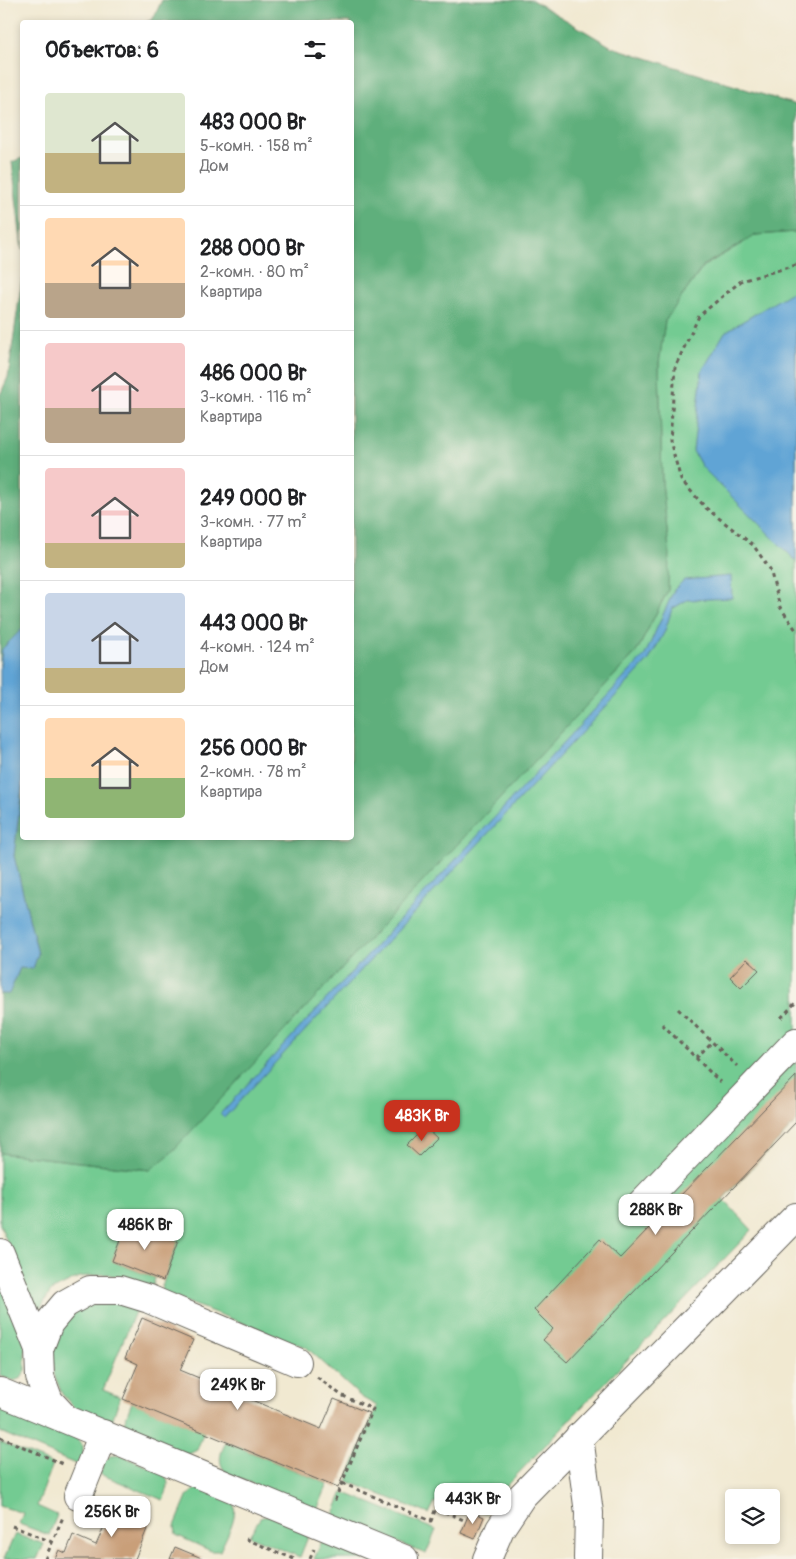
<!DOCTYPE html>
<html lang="ru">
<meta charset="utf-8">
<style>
:root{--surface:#fff;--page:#f6f6f6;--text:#202124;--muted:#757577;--line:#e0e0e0;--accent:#c8321e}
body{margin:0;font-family:Pangolin,sans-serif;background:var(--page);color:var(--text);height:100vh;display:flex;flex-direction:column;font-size:19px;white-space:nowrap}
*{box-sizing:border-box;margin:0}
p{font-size:16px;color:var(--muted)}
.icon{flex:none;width:28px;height:28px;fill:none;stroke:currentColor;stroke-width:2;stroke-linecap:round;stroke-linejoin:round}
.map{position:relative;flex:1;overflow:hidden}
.side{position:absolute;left:20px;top:20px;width:334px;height:820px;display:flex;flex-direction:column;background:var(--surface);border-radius:5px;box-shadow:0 2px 8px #0003}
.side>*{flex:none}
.controls{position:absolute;left:725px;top:1489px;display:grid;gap:10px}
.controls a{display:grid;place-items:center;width:55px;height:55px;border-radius:5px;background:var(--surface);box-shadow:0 2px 8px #0003;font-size:25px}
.price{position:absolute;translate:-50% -42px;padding:0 11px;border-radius:10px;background:#fff;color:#222;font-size:16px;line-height:32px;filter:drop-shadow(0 1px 2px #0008)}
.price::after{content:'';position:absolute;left:50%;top:30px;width:15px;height:11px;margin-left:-8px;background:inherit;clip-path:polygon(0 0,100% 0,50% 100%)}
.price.current{background:var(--accent);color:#fff}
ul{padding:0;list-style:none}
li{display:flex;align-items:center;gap:15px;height:125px;padding:0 25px}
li+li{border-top:1px solid var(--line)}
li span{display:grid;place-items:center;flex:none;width:140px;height:100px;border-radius:5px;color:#555}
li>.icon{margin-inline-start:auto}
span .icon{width:60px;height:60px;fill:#fffc;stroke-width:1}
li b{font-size:21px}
h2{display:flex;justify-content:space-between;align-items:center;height:60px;padding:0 25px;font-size:21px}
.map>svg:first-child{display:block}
.green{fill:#73cb92;stroke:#487457}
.forest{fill:#5eaf7c;stroke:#3d664c}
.water{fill:#60a4d5;stroke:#3e6078}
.building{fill:#c99f79}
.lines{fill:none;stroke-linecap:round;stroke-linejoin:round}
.minor-casing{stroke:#67645b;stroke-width:30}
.path{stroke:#67645b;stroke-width:3;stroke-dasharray:4 4;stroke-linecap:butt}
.minor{stroke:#fff;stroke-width:28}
</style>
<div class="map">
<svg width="796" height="1559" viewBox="0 0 796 1559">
<rect width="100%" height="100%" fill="#f7f3e8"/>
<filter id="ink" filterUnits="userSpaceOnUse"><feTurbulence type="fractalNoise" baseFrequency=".02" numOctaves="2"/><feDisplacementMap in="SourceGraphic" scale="10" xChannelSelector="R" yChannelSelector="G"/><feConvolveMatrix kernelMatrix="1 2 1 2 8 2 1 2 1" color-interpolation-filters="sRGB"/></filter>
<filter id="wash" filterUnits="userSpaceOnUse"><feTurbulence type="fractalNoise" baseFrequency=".0096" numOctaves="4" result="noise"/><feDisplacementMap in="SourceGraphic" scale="20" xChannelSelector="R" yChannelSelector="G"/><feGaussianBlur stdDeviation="1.12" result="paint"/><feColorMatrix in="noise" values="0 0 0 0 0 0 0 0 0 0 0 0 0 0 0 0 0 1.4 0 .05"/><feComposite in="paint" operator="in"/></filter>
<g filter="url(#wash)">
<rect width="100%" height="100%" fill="#f1e9d1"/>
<g class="green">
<path d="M796,232V1122L723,1199L752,1230L509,1483L488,1508L486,1513L468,1506L464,1513L435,1502L429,1514L347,1481L377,1406L361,1397L306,1347L160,1292L178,1241L127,1222L112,1261L155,1278L153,1286L107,1274L79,1277L51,1291L36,1315L0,1224V1153L150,1170L637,651L668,590L669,550L662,482L659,363L665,320L704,266L756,235Z"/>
<path d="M0,1281L25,1340V1371L21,1378L14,1381L0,1376Z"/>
<path d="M103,1301L129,1305L137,1307L103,1390L120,1397L111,1424L78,1412L62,1394L54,1374L53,1348L64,1324L79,1308Z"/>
<path d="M132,1402L204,1432L197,1450L189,1454L180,1455L121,1430Z"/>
<path d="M0,1405L75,1437L83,1446V1458L80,1466L0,1432Z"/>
<path d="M0,1442L53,1464L37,1506L57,1515L49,1535L19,1524L23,1513L0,1506Z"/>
<path d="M226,1442L328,1484L317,1510L226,1473C217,1461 220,1454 226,1442Z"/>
<path d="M120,1455L163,1473C171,1483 168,1489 163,1500L100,1474L104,1462L110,1456Z"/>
<path d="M201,1488C209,1491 224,1495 230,1500C243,1509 225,1539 220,1551H211L176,1535L175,1526L188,1495L194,1490Z"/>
<path d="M343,1492L436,1530L426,1554L333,1516Z"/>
<path d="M269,1515L310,1532L300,1557L249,1536L260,1518Z"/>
<path d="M15,1534L44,1544L37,1559H4Z"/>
<path d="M323,1539L371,1559H314Z"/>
</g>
<g class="forest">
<path d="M162,0H532L612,47L796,105V232L756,235L704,265L665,321L659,363L662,482L669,550L668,590L637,651L169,1155L150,1170L0,1153V994L9,993L20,968L38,954L14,856L22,787V838H351V22H146L153,19Z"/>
<path d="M22,158V250L12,162Z"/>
<path d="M22,278V629L3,649L0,666V395L8,377Z"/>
</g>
<g class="water">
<path d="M796,292V561L702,467L693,451L702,371L725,332L790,293Z"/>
<path d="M731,576L732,598L687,600L672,609L665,631L649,660L224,1118L220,1114L645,655L674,590L684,580Z"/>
<path d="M22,629V787L14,856L38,954L33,969L20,968L9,994H0V666L2,649Z"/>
</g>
<g id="blocks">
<g class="building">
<path d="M747,959L759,970L741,988L730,977Z"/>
<path d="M796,1076V1122L567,1362L543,1340L553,1329L534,1310L600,1239L620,1258Z"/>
<path d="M425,1127L437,1138L419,1156L407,1145Z"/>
<path d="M127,1222L178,1241L163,1281L112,1261Z"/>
<path d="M142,1318L193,1340L180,1370L321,1429L334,1399L369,1413L338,1488L123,1399L138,1364L125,1358Z"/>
<path d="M114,1504L151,1519L135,1559H55L59,1550L66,1553L73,1535L96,1545Z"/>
<path d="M470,1511L484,1517L475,1539L461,1533Z"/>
<path d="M175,1547L204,1559H170Z"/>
</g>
</g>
</g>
<g filter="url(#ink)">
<use href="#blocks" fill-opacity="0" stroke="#67645b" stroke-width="1"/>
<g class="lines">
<defs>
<g id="minor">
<path d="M639,1206L796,1042"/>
<path d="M0,1253L39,1349"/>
<path d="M0,1392L404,1559"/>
<path d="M64,1417L49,1401L40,1377L39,1349L49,1323L65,1304L90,1290H120L149,1299L297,1362"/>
<path d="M579,1437L589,1513L588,1559"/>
<path d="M78,1496L103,1434"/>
<path d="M487,1559L500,1529L522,1496L796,1217"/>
</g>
</defs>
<use href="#minor" class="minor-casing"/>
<g class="path">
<path d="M796,265L741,281L699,316L675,367L670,441L681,480L706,508L753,545L770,569L780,607L796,630"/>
<path d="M678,1009L737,1066"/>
<path d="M781,1018L796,1002"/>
<path d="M662,1024L720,1082"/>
<path d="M696,1058L712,1042"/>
<path d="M317,1377L341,1395L373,1409L334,1502"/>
<path d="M0,1437L63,1464"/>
<path d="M342,1483L431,1521L436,1508L466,1521"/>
<path d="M12,1526L52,1542"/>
<path d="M246,1539L294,1559"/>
<path d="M45,1559L63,1517"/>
<path d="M310,1559L314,1549"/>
</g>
<use href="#minor" class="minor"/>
</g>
</g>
</svg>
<div class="controls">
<a><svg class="icon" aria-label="layers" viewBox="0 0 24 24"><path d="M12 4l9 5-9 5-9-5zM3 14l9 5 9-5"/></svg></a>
</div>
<b class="price current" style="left:422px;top:1142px">483K Br</b>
<b class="price" style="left:656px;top:1236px">288K Br</b>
<b class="price" style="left:145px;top:1251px">486K Br</b>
<b class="price" style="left:238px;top:1411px">249K Br</b>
<b class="price" style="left:473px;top:1525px">443K Br</b>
<b class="price" style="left:112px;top:1538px">256K Br</b>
<section class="side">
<h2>Объектов: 6<svg class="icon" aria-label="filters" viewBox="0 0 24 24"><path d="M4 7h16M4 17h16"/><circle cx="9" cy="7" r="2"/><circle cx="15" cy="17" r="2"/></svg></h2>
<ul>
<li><span style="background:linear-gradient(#dfe7d0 60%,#c2b280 0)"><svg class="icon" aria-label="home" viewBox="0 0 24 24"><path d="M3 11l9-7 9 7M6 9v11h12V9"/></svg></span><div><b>483 000 Br</b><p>5-комн. · 158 m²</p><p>Дом</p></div></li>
<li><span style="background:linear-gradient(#ffd9b3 65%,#b9a48a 0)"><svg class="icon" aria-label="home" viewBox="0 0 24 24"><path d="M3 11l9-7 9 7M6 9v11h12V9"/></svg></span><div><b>288 000 Br</b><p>2-комн. · 80 m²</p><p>Квартира</p></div></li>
<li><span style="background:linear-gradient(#f6c9c9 65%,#b9a48a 0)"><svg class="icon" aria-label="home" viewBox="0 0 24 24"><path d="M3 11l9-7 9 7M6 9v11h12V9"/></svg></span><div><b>486 000 Br</b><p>3-комн. · 116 m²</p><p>Квартира</p></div></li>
<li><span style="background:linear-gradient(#f6c9c9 75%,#c2b280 0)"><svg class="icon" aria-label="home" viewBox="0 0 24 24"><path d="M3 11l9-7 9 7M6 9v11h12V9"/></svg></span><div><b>249 000 Br</b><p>3-комн. · 77 m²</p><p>Квартира</p></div></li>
<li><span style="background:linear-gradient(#c9d6e8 75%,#c2b280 0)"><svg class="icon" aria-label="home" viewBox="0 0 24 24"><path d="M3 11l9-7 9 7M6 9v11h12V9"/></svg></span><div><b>443 000 Br</b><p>4-комн. · 124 m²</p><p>Дом</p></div></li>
<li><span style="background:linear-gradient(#ffd9b3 60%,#8fb573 0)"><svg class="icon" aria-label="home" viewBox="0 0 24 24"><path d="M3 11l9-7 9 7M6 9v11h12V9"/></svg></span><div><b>256 000 Br</b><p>2-комн. · 78 m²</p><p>Квартира</p></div></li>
</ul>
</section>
</div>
